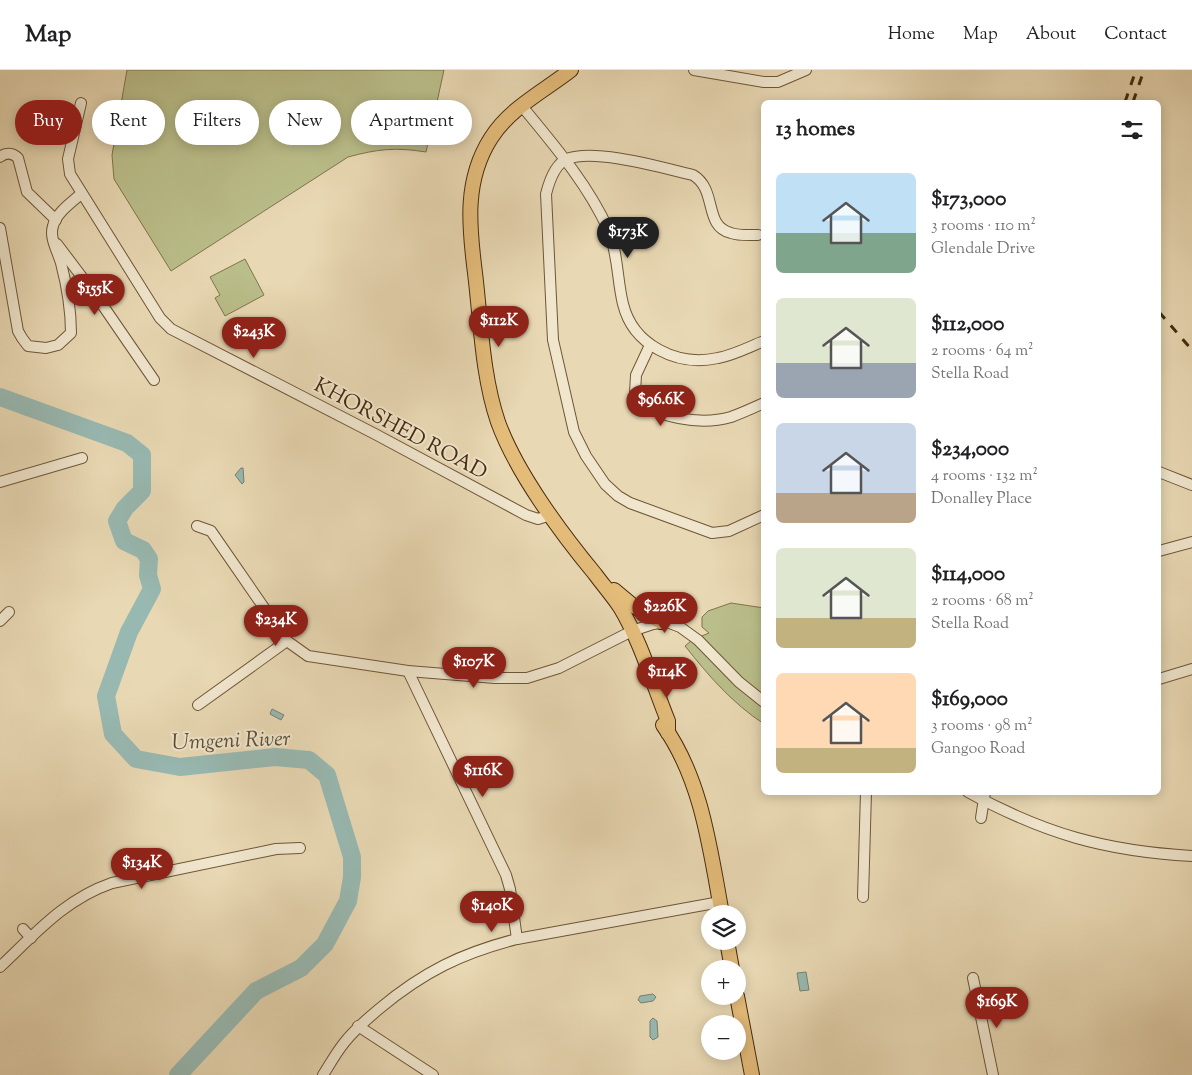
<!DOCTYPE html>
<meta charset="utf-8">
<style>
:root{--surface:#fff;--page:#f2f2f2;--text:#202124;--muted:#757577;--line:#e0e0e0;--accent:#8f2418}
body{margin:0;font-family:"Sorts Mill Goudy",serif;background:var(--page);color:var(--text);height:100vh;display:flex;flex-direction:column;font-size:19px;white-space:nowrap}
*{box-sizing:border-box;margin:0}
p{font-size:16px;color:var(--muted)}
.icon{flex:none;width:28px;height:28px;fill:none;stroke:currentColor;stroke-width:2;stroke-linecap:round;stroke-linejoin:round}
.map{position:relative;flex:1;overflow:hidden}
.panel{position:absolute;left:761px;top:30px;width:400px;height:695px;display:flex;flex-direction:column;background:var(--surface);border-radius:8px;box-shadow:0 2px 12px #0003}
.panel>*{flex:none}
.top-card{position:absolute;left:15px;top:30px;width:475px;height:45px;display:flex;gap:10px}
.controls{position:absolute;left:701px;top:835px;display:grid;gap:10px}
.controls a{display:grid;place-items:center;width:45px;height:45px;border-radius:50%;background:var(--surface);box-shadow:0 2px 12px #0003;font-size:25px}
.price{position:absolute;translate:-50% -42px;padding:0 11px;border-radius:18px;background:var(--accent);color:#fff;font-size:16px;line-height:32px;filter:drop-shadow(0 1px 2px #0008)}
.price::after{content:'';position:absolute;left:50%;top:30px;width:15px;height:11px;margin-left:-8px;background:inherit;clip-path:polygon(0 0,100% 0,50% 100%)}
.price.on{background:#222;color:#fff}
ul{padding:0;list-style:none}
li{display:flex;align-items:center;gap:15px;height:125px;padding:0 15px}
li span{display:grid;place-items:center;flex:none;width:140px;height:100px;border-radius:8px;color:#555}
li>.icon{margin-inline-start:auto}
span .icon{width:60px;height:60px;fill:#fffc;stroke-width:1}
li b{font-size:21px}
h2{display:flex;justify-content:space-between;align-items:center;height:60px;padding:0 15px;font-size:21px}
.chip{padding:0 18px;border-radius:22px;background:var(--surface);box-shadow:0 2px 12px #0003;font-size:18px;line-height:45px}
.chip.on{background:var(--accent);color:#fff}
header{display:flex;align-items:center;gap:30px;box-sizing:border-box;height:70px;padding:0 25px;background:var(--surface);border-bottom:1px solid var(--line)}
header strong{font-size:24px}
nav{display:flex;gap:28px;margin-inline-start:auto;font-size:18px}
.map>svg:first-child{display:block}
.green{fill:#babe8a;stroke:#80744c}
.water{fill:#98b9b2;stroke:#788070}
.lines{fill:none;stroke-linecap:round;stroke-linejoin:round}
.river{stroke:#98b9b2;stroke-width:18}
.minor-casing{stroke:#6f5636;stroke-width:12}
.major-casing{stroke:#472a0d;stroke-width:16}
.minor{stroke:#f0e6ce;stroke-width:10}
.major{stroke:#e4bc7a;stroke-width:14}
.rail{stroke:#472a0d;stroke-width:3;stroke-dasharray:9 9;stroke-linecap:butt}
.labels{text-anchor:middle;stroke-width:4;stroke-linejoin:round;paint-order:stroke}
.street-label{font-size:21px;fill:#472a0d;stroke:#f0e6ce}
.water-label{font-size:22px;font-style:italic;fill:#5b4e36;stroke:#f0e6ce}
</style>
<header>
<strong>Map</strong>
<nav><a>Home</a><a>Map</a><a>About</a><a>Contact</a></nav>
</header>
<div class="map">
<svg width="1192" height="1005" viewBox="0 0 1192 1005">
<rect width="100%" height="100%" fill="#e8d8b3"/>
<filter id="stains"><feTurbulence type="fractalNoise" baseFrequency=".004" numOctaves="4"/><feColorMatrix values="0 0 0 0 .2 0 0 0 0 .09 0 0 0 0 .02 0 0 0 .5 -.17"/></filter>
<radialGradient id="worn" r=".72"><stop offset=".6" stop-color="#630" stop-opacity="0"/><stop offset="1" stop-color="#630" stop-opacity=".3"/></radialGradient>
<g class="green">
<path d="M127,0H444L426,82C395,77 378,79 348,87L171,201L114,109L112,85Z"/>
<path d="M245,189L264,225L225,246L215,228L220,225L210,207Z"/>
<path d="M731,533L764,538V654C732,633 708,605 685,576L692,570L709,563L702,557V547L708,541Z"/>
</g>
<g class="water">
<path d="M241,398H243L244,412L242,414L235,405Z"/>
<path d="M272,639L284,645L281,650L270,644Z"/>
<path d="M806,902L809,920L800,921L797,903Z"/>
<path d="M653,924L656,927L653,931L641,933L638,930L640,926Z"/>
<path d="M653,948L657,951L658,967L653,970L650,967V951Z"/>
</g>
<g class="lines">
<path class="river" d="M0,327L127,373L142,385V421L125,438L117,451L124,471L143,480L149,489L148,505L152,519L129,562L106,626L113,664L136,689L180,697L275,687L309,690L327,705L352,787V807L348,831L325,874L301,898L256,921L178,1005"/>
<defs>
<g id="minor">
<path d="M694,0L764,12H778L806,0"/>
<path d="M81,33L68,89L70,104L160,248L171,259L375,364L526,445L538,449L551,445"/>
<path d="M521,35C553,74 587,113 608,159C618,182 617,210 623,234C633,275 677,297 718,288C734,285 749,277 764,271"/>
<path d="M0,87C6,82 13,83 18,88L27,122L56,150"/>
<path d="M0,158L18,261L22,268L28,276L46,278L58,275L71,263C71,240 67,216 61,193C58,182 49,168 53,156C56,143 72,132 81,124"/>
<path d="M758,165C750,165 739,166 731,163C703,156 718,120 693,105C663,98 595,78 567,89C555,94 549,112 546,124L553,270L574,362L586,386L605,414L618,426L630,433L712,463L729,461L764,445"/>
<path d="M57,174L97,227L154,310"/>
<path d="M650,275L636,305L635,323C652,350 703,355 731,347C742,343 753,338 764,333"/>
<path d="M1159,402L1192,415"/>
<path d="M0,412L82,388"/>
<path d="M197,456L211,461L287,571L308,586L408,601L495,608H527L559,598L632,561L653,554L667,552L680,557L698,570L739,612L764,632"/>
<path d="M1159,481L1192,472"/>
<path d="M0,551L9,542"/>
<path d="M408,601L506,805L510,819L517,869"/>
<path d="M1159,609L1192,599"/>
<path d="M198,635L287,571"/>
<path d="M968,722C1045,764 1105,781 1192,786"/>
<path d="M981,748L985,722"/>
<path d="M863,827L866,722"/>
<path d="M23,859L31,868"/>
<path d="M0,897C35,864 65,829 112,813L276,779L300,778"/>
<path d="M973,908L993,1005"/>
<path d="M358,956L433,1005"/>
<path d="M323,1005C330,994 336,983 344,973C354,960 367,949 379,939C423,902 462,883 517,869L720,832"/>
</g>
<g id="major">
<path d="M571,0C544,21 510,38 491,68C464,110 469,156 475,203C481,252 482,305 498,352C516,402 561,463 595,504C603,515 612,525 620,537C641,572 653,614 668,651V663"/>
<path d="M614,520L632,535L661,552"/>
<path d="M663,655C702,710 710,779 722,844"/>
<path d="M727,871L732,899"/>
<path d="M737,926L752,1005"/>
</g>
</defs>
<use href="#minor" class="minor-casing"/>
<use href="#major" class="major-casing"/>
<use href="#minor" class="minor"/>
<use href="#major" class="major"/>
<g class="rail">
<path d="M1125,32L1136,0"/>
<path d="M1133,32L1144,0"/>
<path d="M1159,242L1192,280"/>
</g>
</g>
<g class="labels">
<g class="street-label">
<text transform="translate(401 358) rotate(28)" y="7">KHORSHED ROAD</text>
</g>
<g class="water-label">
<text transform="translate(231 669) rotate(-2)" y="8">Umgeni River</text>
</g>
</g>
<rect width="100%" height="100%" filter="url(#stains)"/>
<rect width="100%" height="100%" fill="url(#worn)"/>
</svg>
<div class="controls">
<a><svg class="icon" aria-label="layers" viewBox="0 0 24 24"><path d="M12 4l9 5-9 5-9-5zM3 14l9 5 9-5"/></svg></a>
<a>+</a>
<a>−</a>
</div>
<b class="price on" style="left:628px;top:189px">$173K</b>
<b class="price" style="left:95px;top:246px">$155K</b>
<b class="price" style="left:499px;top:278px">$112K</b>
<b class="price" style="left:254px;top:289px">$243K</b>
<b class="price" style="left:661px;top:357px">$96.6K</b>
<b class="price" style="left:665px;top:564px">$226K</b>
<b class="price" style="left:276px;top:577px">$234K</b>
<b class="price" style="left:474px;top:619px">$107K</b>
<b class="price" style="left:667px;top:629px">$114K</b>
<b class="price" style="left:483px;top:728px">$116K</b>
<b class="price" style="left:142px;top:820px">$134K</b>
<b class="price" style="left:492px;top:863px">$140K</b>
<b class="price" style="left:997px;top:959px">$169K</b>
<div class="top-card">
<a class="chip on">Buy</a>
<a class="chip">Rent</a>
<a class="chip">Filters</a>
<a class="chip">New</a>
<a class="chip">Apartment</a>
</div>
<section class="panel">
<h2>13 homes<svg class="icon" aria-label="filters" viewBox="0 0 24 24"><path d="M4 7h16M4 17h16"/><circle cx="9" cy="7" r="2"/><circle cx="15" cy="17" r="2"/></svg></h2>
<ul>
<li><span style="background:linear-gradient(#bfe0f5 60%,#7fa58c 0)"><svg class="icon" aria-label="home" viewBox="0 0 24 24"><path d="M3 11l9-7 9 7M6 9v11h12V9"/></svg></span><div><b>$173,000</b><p>3 rooms · 110 m²</p><p>Glendale Drive</p></div></li>
<li><span style="background:linear-gradient(#dfe7d0 65%,#9aa5b1 0)"><svg class="icon" aria-label="home" viewBox="0 0 24 24"><path d="M3 11l9-7 9 7M6 9v11h12V9"/></svg></span><div><b>$112,000</b><p>2 rooms · 64 m²</p><p>Stella Road</p></div></li>
<li><span style="background:linear-gradient(#c9d6e8 70%,#b9a48a 0)"><svg class="icon" aria-label="home" viewBox="0 0 24 24"><path d="M3 11l9-7 9 7M6 9v11h12V9"/></svg></span><div><b>$234,000</b><p>4 rooms · 132 m²</p><p>Donalley Place</p></div></li>
<li><span style="background:linear-gradient(#dfe7d0 70%,#c2b280 0)"><svg class="icon" aria-label="home" viewBox="0 0 24 24"><path d="M3 11l9-7 9 7M6 9v11h12V9"/></svg></span><div><b>$114,000</b><p>2 rooms · 68 m²</p><p>Stella Road</p></div></li>
<li><span style="background:linear-gradient(#ffd9b3 75%,#c2b280 0)"><svg class="icon" aria-label="home" viewBox="0 0 24 24"><path d="M3 11l9-7 9 7M6 9v11h12V9"/></svg></span><div><b>$169,000</b><p>3 rooms · 98 m²</p><p>Gangoo Road</p></div></li>
</ul>
</section>
</div>
